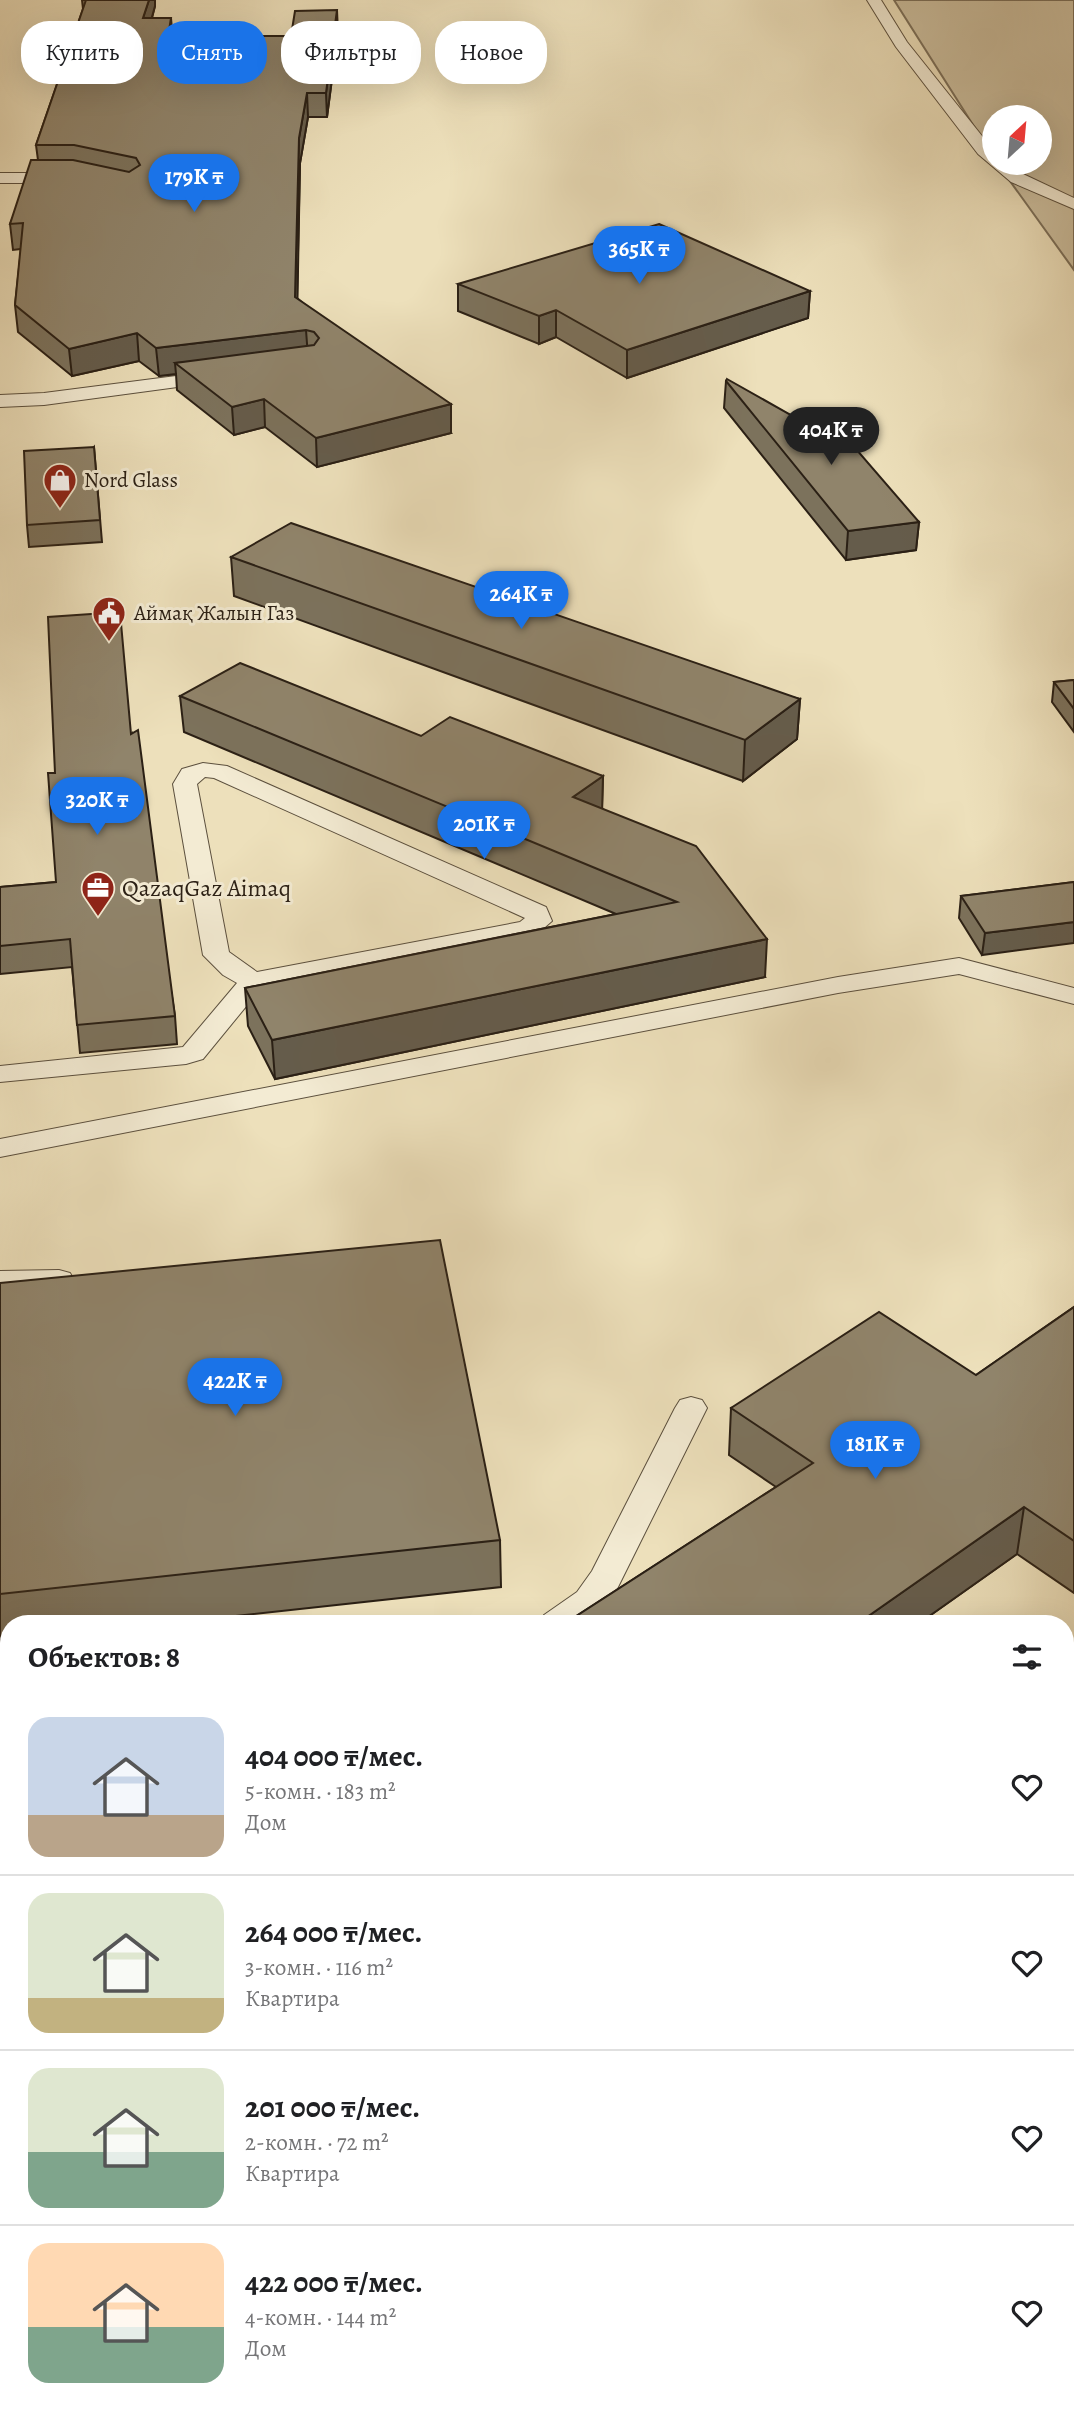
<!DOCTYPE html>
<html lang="ru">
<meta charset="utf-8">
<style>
:root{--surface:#fff;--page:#f6f6f6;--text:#202124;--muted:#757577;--line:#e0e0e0;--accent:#1a73e8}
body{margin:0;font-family:Alegreya,serif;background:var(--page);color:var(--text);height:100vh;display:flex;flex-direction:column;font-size:26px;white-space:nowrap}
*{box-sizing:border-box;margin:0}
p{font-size:23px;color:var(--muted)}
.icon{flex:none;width:38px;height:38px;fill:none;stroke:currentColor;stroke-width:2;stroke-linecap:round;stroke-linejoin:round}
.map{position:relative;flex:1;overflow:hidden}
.drawer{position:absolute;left:0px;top:1615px;width:1074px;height:800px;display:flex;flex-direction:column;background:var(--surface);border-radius:28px 28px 0 0;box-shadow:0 7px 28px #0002}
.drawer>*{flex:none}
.top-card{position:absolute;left:21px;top:21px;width:700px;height:63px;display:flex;gap:14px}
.needle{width:46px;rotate:26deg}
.controls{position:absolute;left:982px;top:105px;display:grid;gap:14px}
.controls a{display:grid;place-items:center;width:70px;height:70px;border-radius:50%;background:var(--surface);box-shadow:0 7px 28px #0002;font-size:35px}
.price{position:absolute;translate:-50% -60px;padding:0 16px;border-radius:24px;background:var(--accent);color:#fff;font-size:23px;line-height:46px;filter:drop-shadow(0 2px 4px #0008)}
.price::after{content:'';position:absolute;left:50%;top:42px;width:21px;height:16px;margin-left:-10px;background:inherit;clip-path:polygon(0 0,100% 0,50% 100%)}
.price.current{background:#222;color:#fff}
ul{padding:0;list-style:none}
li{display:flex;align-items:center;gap:21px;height:175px;padding:0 28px}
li+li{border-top:2px solid var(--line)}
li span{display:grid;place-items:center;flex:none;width:196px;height:140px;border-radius:21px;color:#555}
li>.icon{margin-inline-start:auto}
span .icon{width:84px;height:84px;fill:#fffc;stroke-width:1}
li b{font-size:30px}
h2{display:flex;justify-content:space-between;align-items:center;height:84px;padding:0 28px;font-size:30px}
.pill{padding:0 24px;border-radius:28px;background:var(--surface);box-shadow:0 7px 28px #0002;font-size:24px;line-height:63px}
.pill.current{background:var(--accent);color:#fff}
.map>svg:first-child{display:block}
.green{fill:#ccbf9f;stroke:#7c705a;stroke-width:2}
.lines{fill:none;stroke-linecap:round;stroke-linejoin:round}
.lane-casing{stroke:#5c503e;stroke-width:2}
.lane{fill:#f3ebd3;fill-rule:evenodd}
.wall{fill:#7c725c;stroke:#2b2015;stroke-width:2}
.shaded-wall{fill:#655c4b;stroke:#2b2015;stroke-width:2}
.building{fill:#90846b;stroke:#2b2015;stroke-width:2}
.labels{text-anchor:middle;stroke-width:6;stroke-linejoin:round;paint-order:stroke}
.far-poi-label{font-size:21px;fill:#2b2015;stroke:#f3ebd3;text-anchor:start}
.poi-label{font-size:24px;fill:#2b2015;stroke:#f3ebd3;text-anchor:start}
</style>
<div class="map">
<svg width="1074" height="2414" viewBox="0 0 1074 2414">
<rect width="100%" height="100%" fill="#ede0bb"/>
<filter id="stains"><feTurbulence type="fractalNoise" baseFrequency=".00286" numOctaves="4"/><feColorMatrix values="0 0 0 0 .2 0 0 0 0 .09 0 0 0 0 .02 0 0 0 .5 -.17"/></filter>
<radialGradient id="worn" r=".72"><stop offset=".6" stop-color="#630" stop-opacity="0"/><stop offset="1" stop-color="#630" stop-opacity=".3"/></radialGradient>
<path class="green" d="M894,0H1074V270L997,163H1040V117H994V158Z"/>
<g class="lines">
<defs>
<g id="lane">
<path d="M867,0H881L907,42L994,151V163H1009L1023,174L1074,198V209L1011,182L978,154L896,47Z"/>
<path d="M0,173H66L74,178L66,183H0Z"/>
<path d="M215,371L222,373L225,377L222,381L44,405L0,407V395L44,393Z"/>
<path d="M203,763L227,766L546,907L552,921L537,934L528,936L262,987L203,1059L186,1064L0,1082V1066L183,1047L237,983L223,975L203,955L173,784L182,769ZM205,777L214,778L525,918L520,922L257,972L229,952L197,784Z"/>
<path d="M959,958L1074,988V1004L959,974L838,993L0,1157V1139L838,977Z"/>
<path d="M59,1270L70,1273L74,1280L70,1287L59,1290L0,1291V1271Z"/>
<path d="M691,1397L702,1400L707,1408L618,1587C590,1626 585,1624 539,1624L544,1615L577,1592L592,1571L675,1408L680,1400Z"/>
<path d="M1074,1654V1682L1066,1684V1656Z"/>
<path d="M9,1829V1859L0,1861V1831Z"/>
<path d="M1066,2366H1074V2408L1062,2406H1066Z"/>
<path d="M181,2406H228L225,2414H178Z"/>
<path d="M426,2406H567L564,2414H423Z"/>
</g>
</defs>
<use href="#lane" class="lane-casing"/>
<use href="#lane" class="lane"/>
</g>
<g class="wall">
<path d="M82,0H155V6L152,18L172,43L246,42L291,36L338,33L327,117H308L300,163L297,298L451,433L317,467L265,427L234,435L177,390L176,374L159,376L139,361L72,376L18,332L15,305L21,249L13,250L10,224L38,160L36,145L83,9Z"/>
<path d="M458,284L810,291L808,318L627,378L556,337L539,344L458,311Z"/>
<path d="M726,381L805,423L919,522L916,550L846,560L724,408Z"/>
<path d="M94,447L102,542L29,547L27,525Z"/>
<path d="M231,557L800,699L797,739L743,781L234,596Z"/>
<path d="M1074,680V732L1052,702L1054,682Z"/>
<path d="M180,696L421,736L603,776L602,808L765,977L275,1079L248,1026L245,988L616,914L184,732Z"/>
<path d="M132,734L175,1016L177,1044L80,1053L72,967L0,974V887L56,882Z"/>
<path d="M1074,882L982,955L959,918L961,896Z"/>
<path d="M0,1283L500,1540L501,1587L163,1624H9V1641L0,1642Z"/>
<path d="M1074,1307V1593L1017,1554L918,1624H564L776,1487L729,1455L731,1408L976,1375Z"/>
<path d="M9,1947V2247L0,2249V1949Z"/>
</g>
<g class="shaded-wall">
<path d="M149,0H155V6L145,42L143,18Z"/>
<path d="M337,10L338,33L327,117L326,93Z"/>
<path d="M171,18L173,41L168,66L167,43Z"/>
<path d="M307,93L308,117L300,163L297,324L295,297L299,138Z"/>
<path d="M810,291L808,318L627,378V350Z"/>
<path d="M556,310V337L539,344V316Z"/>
<path d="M306,330L308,357L175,363L176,374L159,376L156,348Z"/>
<path d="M137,333L139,361L72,376L69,349Z"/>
<path d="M264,399L265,427L234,435L232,407Z"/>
<path d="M451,404V433L317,467L316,438Z"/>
<path d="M919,522L916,550L846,560L848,531Z"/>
<path d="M800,699L797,739L743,781L745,740Z"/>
<path d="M603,776L602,813L573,797Z"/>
<path d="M1074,922V943L982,955L985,933Z"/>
<path d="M767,939L765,977L275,1079L272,1040Z"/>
<path d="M1024,1507L1017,1554L918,1624H857Z"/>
</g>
<g class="building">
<path d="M86,0H149L143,18H171L167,43L246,42L247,36H291L295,11L337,10L326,93H307L299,138L295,297L451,404L316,438L264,399L232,407L175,363L314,345L319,338L314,332L306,330L156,348L137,333L69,349L15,305L23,223L10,224L31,160H73L129,172L140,165L136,158L74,145H36Z"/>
<path d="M659,224L810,291L627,350L556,310L539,316L458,284Z"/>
<path d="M727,379L805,423L831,420L919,522L848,531L726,381Z"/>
<path d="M94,447L100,520L27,525L24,451Z"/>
<path d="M291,523L800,699L745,740L231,557Z"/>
<path d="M120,612L131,734L138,730L175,1016L77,1025L70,939L0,946V887L56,882L48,773H55L48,617Z"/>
<path d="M240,663L421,736L450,717L603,776L573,797L696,846L767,939L272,1040L245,988L677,902L180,696Z"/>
<path d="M1074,680V709L1054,682Z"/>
<path d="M1074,882V922L985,933L961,896Z"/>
<path d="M440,1240L500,1540L0,1594V1283Z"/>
<path d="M1074,1307V1541L1024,1507L857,1624H564L813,1463L731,1408L879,1312L976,1375Z"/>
<path d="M9,1947V2208L0,2209V1949Z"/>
</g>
<defs>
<symbol id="shop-pin" viewBox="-11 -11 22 30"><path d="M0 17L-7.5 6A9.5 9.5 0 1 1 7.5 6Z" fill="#8f2418" stroke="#f3ebd3"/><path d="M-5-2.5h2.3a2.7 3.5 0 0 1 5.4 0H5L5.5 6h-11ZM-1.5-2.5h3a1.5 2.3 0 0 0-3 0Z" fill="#fff"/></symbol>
<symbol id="civic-pin" viewBox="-11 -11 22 30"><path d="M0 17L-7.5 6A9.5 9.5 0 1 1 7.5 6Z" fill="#8f2418" stroke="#f3ebd3"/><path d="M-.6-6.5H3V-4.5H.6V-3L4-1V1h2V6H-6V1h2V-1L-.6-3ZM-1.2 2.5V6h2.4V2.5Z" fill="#fff"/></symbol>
<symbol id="office-pin" viewBox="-11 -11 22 30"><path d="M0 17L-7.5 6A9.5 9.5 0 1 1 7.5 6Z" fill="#8f2418" stroke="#f3ebd3"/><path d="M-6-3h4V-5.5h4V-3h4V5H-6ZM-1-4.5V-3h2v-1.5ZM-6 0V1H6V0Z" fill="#fff"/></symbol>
</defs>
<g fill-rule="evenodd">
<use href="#shop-pin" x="41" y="461" width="38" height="52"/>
<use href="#civic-pin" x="90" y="594" width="38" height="52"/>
<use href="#office-pin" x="79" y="869" width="38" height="52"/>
</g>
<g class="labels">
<g class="far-poi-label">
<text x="84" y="487">Nord Glass</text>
<text x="134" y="620">Аймақ Жалын Газ</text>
</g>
<g class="poi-label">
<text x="122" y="896">QazaqGaz Aimaq</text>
</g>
</g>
<rect width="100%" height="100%" filter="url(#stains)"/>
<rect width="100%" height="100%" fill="url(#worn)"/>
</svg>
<div class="controls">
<a><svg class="needle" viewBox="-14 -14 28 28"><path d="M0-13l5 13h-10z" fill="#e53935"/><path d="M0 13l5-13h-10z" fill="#757577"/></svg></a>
</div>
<b class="price" style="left:194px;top:214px">179K ₸</b>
<b class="price" style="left:639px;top:286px">365K ₸</b>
<b class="price current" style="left:831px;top:467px">404K ₸</b>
<b class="price" style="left:521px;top:631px">264K ₸</b>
<b class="price" style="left:97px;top:837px">320K ₸</b>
<b class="price" style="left:484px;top:861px">201K ₸</b>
<b class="price" style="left:235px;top:1418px">422K ₸</b>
<b class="price" style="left:875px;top:1481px">181K ₸</b>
<div class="top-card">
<a class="pill">Купить</a>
<a class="pill current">Снять</a>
<a class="pill">Фильтры</a>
<a class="pill">Новое</a>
</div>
<section class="drawer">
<h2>Объектов: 8<svg class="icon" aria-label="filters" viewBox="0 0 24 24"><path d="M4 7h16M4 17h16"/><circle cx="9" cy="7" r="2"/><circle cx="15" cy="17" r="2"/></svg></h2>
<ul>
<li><span style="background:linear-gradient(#c9d6e8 70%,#b9a48a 0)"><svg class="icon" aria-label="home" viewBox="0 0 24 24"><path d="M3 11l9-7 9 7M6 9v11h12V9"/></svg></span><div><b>404 000 ₸/мес.</b><p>5-комн. · 183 m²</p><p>Дом</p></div><svg class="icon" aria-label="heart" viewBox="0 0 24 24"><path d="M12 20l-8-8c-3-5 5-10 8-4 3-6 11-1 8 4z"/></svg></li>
<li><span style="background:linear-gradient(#dfe7d0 75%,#c2b280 0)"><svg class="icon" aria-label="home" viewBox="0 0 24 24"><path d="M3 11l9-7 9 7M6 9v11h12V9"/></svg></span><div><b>264 000 ₸/мес.</b><p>3-комн. · 116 m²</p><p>Квартира</p></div><svg class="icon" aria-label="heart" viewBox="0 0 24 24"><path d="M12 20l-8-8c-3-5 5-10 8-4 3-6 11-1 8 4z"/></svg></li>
<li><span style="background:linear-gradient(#dfe7d0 60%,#7fa58c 0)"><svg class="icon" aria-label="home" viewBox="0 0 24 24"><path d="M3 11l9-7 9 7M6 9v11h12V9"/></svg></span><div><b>201 000 ₸/мес.</b><p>2-комн. · 72 m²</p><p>Квартира</p></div><svg class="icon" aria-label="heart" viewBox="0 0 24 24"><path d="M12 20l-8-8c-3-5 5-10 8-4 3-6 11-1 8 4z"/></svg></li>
<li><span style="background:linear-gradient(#ffd9b3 60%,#7fa58c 0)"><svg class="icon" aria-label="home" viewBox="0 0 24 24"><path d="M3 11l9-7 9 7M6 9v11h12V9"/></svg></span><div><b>422 000 ₸/мес.</b><p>4-комн. · 144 m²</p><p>Дом</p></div><svg class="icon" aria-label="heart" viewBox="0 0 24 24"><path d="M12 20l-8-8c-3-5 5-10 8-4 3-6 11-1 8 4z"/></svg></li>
</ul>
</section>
</div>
